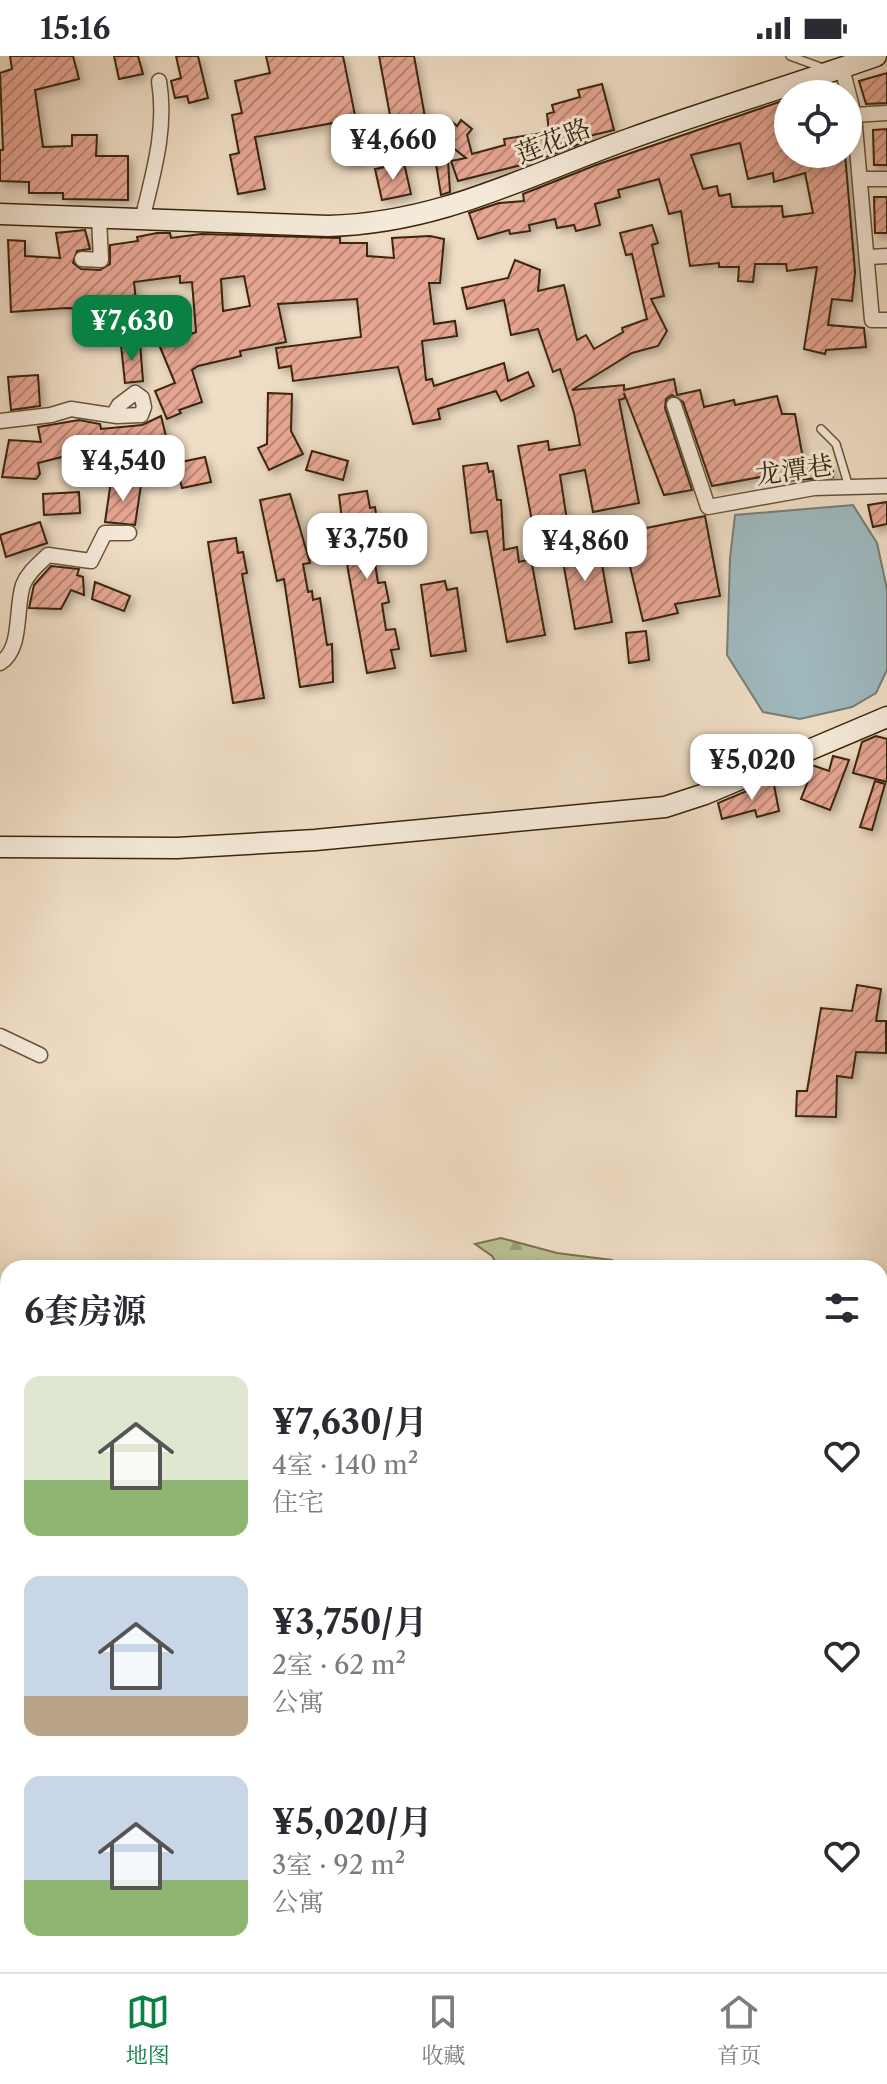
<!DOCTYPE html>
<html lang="zh">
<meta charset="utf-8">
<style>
:root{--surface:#fff;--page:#f7f7f7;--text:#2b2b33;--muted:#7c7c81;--line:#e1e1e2;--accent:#0b8043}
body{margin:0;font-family:"Libre Caslon Text","Noto Serif SC",serif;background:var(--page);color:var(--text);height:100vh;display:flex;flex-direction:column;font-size:30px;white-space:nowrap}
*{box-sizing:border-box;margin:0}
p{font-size:26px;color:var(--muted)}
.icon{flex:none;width:44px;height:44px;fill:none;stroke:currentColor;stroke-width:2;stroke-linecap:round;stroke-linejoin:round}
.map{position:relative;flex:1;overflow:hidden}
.details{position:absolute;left:0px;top:1204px;width:888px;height:712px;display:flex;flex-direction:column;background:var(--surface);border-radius:24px 24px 0 0;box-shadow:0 4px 12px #0003}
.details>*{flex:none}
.controls{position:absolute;left:774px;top:24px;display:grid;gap:16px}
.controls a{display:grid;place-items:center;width:88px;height:88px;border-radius:50%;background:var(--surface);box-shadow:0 4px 12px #0003;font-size:40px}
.price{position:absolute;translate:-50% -68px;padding:0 18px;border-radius:16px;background:#fff;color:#222;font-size:26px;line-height:52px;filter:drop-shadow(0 2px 4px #0008)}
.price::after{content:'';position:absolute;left:50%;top:48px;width:24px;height:18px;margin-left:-12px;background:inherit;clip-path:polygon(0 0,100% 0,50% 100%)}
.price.active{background:var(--accent);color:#fff}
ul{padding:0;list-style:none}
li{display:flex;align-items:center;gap:24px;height:200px;padding:0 24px}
li span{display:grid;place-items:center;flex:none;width:224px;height:160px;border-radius:16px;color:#555}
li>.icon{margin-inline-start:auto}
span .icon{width:96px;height:96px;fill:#fffc;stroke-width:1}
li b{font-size:34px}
h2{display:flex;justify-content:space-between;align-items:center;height:96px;padding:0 24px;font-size:34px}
.status{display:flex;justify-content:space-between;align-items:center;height:56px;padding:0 40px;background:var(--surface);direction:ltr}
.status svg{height:22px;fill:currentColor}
.tabs{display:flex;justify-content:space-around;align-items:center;height:112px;border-top:2px solid var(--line);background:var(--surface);font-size:22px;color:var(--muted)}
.tabs a{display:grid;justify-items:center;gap:4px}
.tabs .active{color:var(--accent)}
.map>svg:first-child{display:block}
.forest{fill:url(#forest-firs);stroke:#7a7350;stroke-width:2}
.water{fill:#9fb9bf;stroke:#777e77;stroke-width:2}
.building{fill:url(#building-hatch);stroke:#3a260b;stroke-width:2;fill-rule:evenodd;filter:url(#shadow)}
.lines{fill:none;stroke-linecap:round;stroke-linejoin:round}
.lane-casing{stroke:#67543a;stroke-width:10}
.street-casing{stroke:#67543a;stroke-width:17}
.secondary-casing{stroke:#3a260b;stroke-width:23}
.lane{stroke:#f5e9d9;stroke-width:7}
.street{stroke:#f5e9d9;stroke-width:14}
.secondary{stroke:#f5e9d9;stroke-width:20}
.labels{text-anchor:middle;stroke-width:6;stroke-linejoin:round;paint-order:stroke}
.street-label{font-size:26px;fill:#3a260b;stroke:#f5e9d9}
</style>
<div class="status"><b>15:16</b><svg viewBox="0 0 49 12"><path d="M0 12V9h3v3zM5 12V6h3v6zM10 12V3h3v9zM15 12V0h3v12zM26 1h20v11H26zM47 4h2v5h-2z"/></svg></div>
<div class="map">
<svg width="887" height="1916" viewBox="0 0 887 1916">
<defs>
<pattern id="forest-firs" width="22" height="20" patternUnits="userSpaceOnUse" patternTransform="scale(2)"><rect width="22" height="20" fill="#bac094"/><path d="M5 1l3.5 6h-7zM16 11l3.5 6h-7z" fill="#989c77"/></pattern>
<pattern id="building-hatch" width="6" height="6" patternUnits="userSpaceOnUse" patternTransform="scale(2)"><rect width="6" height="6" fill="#e5a592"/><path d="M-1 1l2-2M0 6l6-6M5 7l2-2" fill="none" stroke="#bb8675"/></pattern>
<filter id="shadow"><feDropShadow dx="4" dy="4" stdDeviation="4" flood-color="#0004"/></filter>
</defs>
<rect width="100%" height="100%" fill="#efddc5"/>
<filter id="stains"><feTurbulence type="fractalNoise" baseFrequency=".0025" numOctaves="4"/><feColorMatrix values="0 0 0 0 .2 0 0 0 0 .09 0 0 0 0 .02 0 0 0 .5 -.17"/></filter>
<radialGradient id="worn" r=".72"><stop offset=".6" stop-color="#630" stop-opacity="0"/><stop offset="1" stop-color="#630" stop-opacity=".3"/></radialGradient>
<g class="forest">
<path d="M501,1182L557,1197L612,1204L624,1212H499L492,1200L475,1188Z"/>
<path d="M880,1302L887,1306V1488L880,1491Z"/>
<path d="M0,1848L8,1855V1908H415L402,1916H0Z"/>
</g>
<path class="water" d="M853,449L877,487L887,533V614L876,637L852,651L800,663L763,656L727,599L730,502L735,459Z"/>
<g class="building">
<path d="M10,0H73L79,23L35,34L43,91L72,90V79H97L96,100H128V144L63,143V137H29V126L0,125V94H3L0,17L12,13Z"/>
<path d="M114,0H138L143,18L119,23Z"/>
<path d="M176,0H198L208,42L189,47L187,40L175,42L171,25L181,22Z"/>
<path d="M266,0H343L364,104L346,107L339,66L255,81L265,133L238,138L230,99L239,97L232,59L242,57L235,25L270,17Z"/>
<path d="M379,0H414L428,78L395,86Z"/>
<path d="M887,17V47L866,48L859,25Z"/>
<path d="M602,28L614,74L589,80L590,84L533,106L458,125L451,105L466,102L438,80L450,64L457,70L461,64L472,73L467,79L472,98L505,89L504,83L549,76L547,58L554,56L552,49L580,41L578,34Z"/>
<path d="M788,43V98H845L855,216L852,245L832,243L828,269L864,272L866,291L826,294L825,298L804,293L817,211L787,215L786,208H755L753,226L738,225L739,211H719V207L690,210L681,155L669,158L659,123L618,134L620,141L595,148L600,169L576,175L574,169L557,172L555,163L529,169L530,175L510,178L509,174L478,183L469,157L499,147L524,145L523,138L596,109ZM740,87L748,123L773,117L774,126L805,117L813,157L783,161L782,150L732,151L730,138L719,140L717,130L703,133L691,99Z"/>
<path d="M887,73V109H874L873,74Z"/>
<path d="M448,105L450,136L441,139L436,108Z"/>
<path d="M404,107L411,138L382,144L375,113Z"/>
<path d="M874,141H887V177H875Z"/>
<path d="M652,169L658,187L652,189L664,240L651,243L667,275L658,290L632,297L572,334L624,329V334L674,323L677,339L700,334L704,351L734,344L735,349L777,340L782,358H795L805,414L833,411V421L772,426L771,419L712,430L683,346L672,339L666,343L665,352L692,434L664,439L624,337L625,342L619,344L639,447L593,456L585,414L560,419L568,471L534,476L518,390L548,385L549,394L580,389L574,357L560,313L553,316L538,273L511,279L504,244L467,253L462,232L508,222L515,204L540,214L538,235L564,229L577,284L586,279L594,293L623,276L622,272L647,263L632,198L626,199L620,177Z"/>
<path d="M85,174L90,193L77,195L73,207L81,213L100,214L110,208V189L138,185L137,181L157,177H170L171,182L201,178L340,182V187H367V200L394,202L392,182L430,180L444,183L440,227H429L434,268L455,265L457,280L422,285L426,324L432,323L434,330L504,307L508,325L528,316L534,330L501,345L496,335L438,353L440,363L413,368L398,311L293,325L291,310L279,312L276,292L361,281L357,243L278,248L286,286L240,295L241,300L198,310L192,314L202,346L179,354L181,357L167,363L155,335L175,327L160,291L196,276L192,226L180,227V220L134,226L137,255L66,252L11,256L8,184L25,185V200L60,202L56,177ZM244,220L250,250L223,255L221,223Z"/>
<path d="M140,287L143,325L125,327L121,289Z"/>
<path d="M38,319L40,350L11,354L8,321Z"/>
<path d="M268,337L292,338L291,375L303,398L269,414L258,392L267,388Z"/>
<path d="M161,360L175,417L143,425L136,398L120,402L117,387L38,407L40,418L36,423L2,421L9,384L41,386L38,371L79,364L100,368L101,373L142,369Z"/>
<path d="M312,395L348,405L343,424L306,414Z"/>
<path d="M205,401L211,426L182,432L176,407Z"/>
<path d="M487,407L489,416L493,415L497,444H501L504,494L517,491L519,506L531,503L545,579L507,586L487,475L471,477L463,410Z"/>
<path d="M111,425L141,429L135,469L105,466Z"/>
<path d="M367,435L370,452L375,451L380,485L372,487L378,527L385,526L389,546L382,548L386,574L395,573L399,593L391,594L395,612L367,617L348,514L339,439Z"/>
<path d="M79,436L80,457L44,459L43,438Z"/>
<path d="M290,438L310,507L303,508L308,536L312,535L313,544L320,542L327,589L332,588L333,626L300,631L284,523L277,525L260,444Z"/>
<path d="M887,446V468L873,471L868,449Z"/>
<path d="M705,460L720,540L675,548L678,557L643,565L622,477Z"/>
<path d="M40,466L47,487L6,501L0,479Z"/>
<path d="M584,479L586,493L599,491L612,566L575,573L559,483Z"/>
<path d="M236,482L238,497L243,496L247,517L242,518L264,642L233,647L208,486Z"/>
<path d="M51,510L79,513L77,519L83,521L84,539L71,534L61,553L29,552L34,529Z"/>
<path d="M445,525L447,534L457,532L466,595L431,600L421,529Z"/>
<path d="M95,526L130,540L124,555L92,543Z"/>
<path d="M646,575L649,604L629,607L626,577Z"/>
<path d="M876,680L887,683V726L853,717L862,686Z"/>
<path d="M833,700L849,704L830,754L801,743L812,715L794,718L793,715L809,708L829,715Z"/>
<path d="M773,724L779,755L757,761L755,754L722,763L718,747Z"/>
<path d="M875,725L885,728L872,774L860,771Z"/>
<path d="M857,929L881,933L876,965H886V997L856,996L852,1022L837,1020L836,1061L796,1060L797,1035H807L821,952L852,955Z"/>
</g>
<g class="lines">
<defs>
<g id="lane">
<path d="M790,0L823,12"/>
<path d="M821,373L836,388L849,431"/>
</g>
<g id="street">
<path d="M842,12L854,59L872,264H887"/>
<path d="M854,59L887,57"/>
<path d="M861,123H887"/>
<path d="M142,164C153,118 167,73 159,25"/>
<path d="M869,201L887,200"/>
<path d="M82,203L101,204L99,162"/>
<path d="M674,349L708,451L814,432L887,430"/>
<path d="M0,365L51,359L71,353L117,360L141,359L144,351L142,342L135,337L119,349L113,359"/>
<path d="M0,607C23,593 15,553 23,529C28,516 39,508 48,499L91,505L105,477H129"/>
<path d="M0,980L40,999"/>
<path d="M880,1482L887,1479"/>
<path d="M880,1748H887"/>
<path d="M521,1908L526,1916"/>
<path d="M863,1908L887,1914"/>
<path d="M34,1916L36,1908"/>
<path d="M649,1916L656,1908"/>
</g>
<g id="secondary">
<path d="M0,158L328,170C441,167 525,120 629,83C711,53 794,29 876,0"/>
<path d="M0,791L177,792L315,784L665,751L705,738L887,661"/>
</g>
</defs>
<use href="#lane" class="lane-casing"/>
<use href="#street" class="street-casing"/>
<use href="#secondary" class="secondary-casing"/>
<use href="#lane" class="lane"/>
<use href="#street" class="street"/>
<use href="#secondary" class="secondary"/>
</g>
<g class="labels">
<g class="street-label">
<text transform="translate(553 85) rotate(-22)" y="9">莲花路</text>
<text transform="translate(794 414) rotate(-8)" y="9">龙潭巷</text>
</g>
</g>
<rect width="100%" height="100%" filter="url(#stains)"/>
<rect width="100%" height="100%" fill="url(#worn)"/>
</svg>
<div class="controls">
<a><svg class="icon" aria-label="locate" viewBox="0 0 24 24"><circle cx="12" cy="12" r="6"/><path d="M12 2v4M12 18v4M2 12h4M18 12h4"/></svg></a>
</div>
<b class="price" style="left:393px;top:126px">¥4,660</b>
<b class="price active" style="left:132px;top:307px">¥7,630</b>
<b class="price" style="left:123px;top:447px">¥4,540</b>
<b class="price" style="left:367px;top:525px">¥3,750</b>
<b class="price" style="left:585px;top:527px">¥4,860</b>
<b class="price" style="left:752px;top:746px">¥5,020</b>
<section class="details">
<h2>6套房源<svg class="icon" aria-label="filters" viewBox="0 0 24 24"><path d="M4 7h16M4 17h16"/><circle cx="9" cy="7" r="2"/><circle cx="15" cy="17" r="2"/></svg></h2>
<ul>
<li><span style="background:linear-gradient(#dfe7d0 65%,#8fb573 0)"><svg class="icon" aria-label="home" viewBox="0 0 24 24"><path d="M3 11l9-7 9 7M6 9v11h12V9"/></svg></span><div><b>¥7,630/月</b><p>4室 · 140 m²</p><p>住宅</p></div><svg class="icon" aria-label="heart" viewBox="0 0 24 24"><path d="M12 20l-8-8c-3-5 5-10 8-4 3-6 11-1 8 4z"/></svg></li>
<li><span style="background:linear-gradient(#c9d6e8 75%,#b9a48a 0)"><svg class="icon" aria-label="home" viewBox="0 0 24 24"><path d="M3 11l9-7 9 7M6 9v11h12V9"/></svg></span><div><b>¥3,750/月</b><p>2室 · 62 m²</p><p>公寓</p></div><svg class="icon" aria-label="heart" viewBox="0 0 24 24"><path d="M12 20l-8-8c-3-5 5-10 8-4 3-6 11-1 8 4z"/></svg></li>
<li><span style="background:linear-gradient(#c9d6e8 65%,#8fb573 0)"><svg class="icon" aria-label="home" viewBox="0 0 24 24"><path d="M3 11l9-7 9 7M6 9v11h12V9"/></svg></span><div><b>¥5,020/月</b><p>3室 · 92 m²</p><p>公寓</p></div><svg class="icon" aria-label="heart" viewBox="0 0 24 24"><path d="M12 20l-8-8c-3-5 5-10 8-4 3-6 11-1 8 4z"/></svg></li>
</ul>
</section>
</div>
<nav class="tabs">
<a class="active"><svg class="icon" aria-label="map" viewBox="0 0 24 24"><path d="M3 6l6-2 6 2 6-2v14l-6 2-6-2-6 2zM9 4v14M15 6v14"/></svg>地图</a>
<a><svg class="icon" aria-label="saved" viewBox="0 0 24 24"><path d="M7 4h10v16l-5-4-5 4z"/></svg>收藏</a>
<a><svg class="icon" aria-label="home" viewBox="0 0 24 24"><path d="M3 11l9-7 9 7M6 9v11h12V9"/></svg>首页</a>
</nav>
